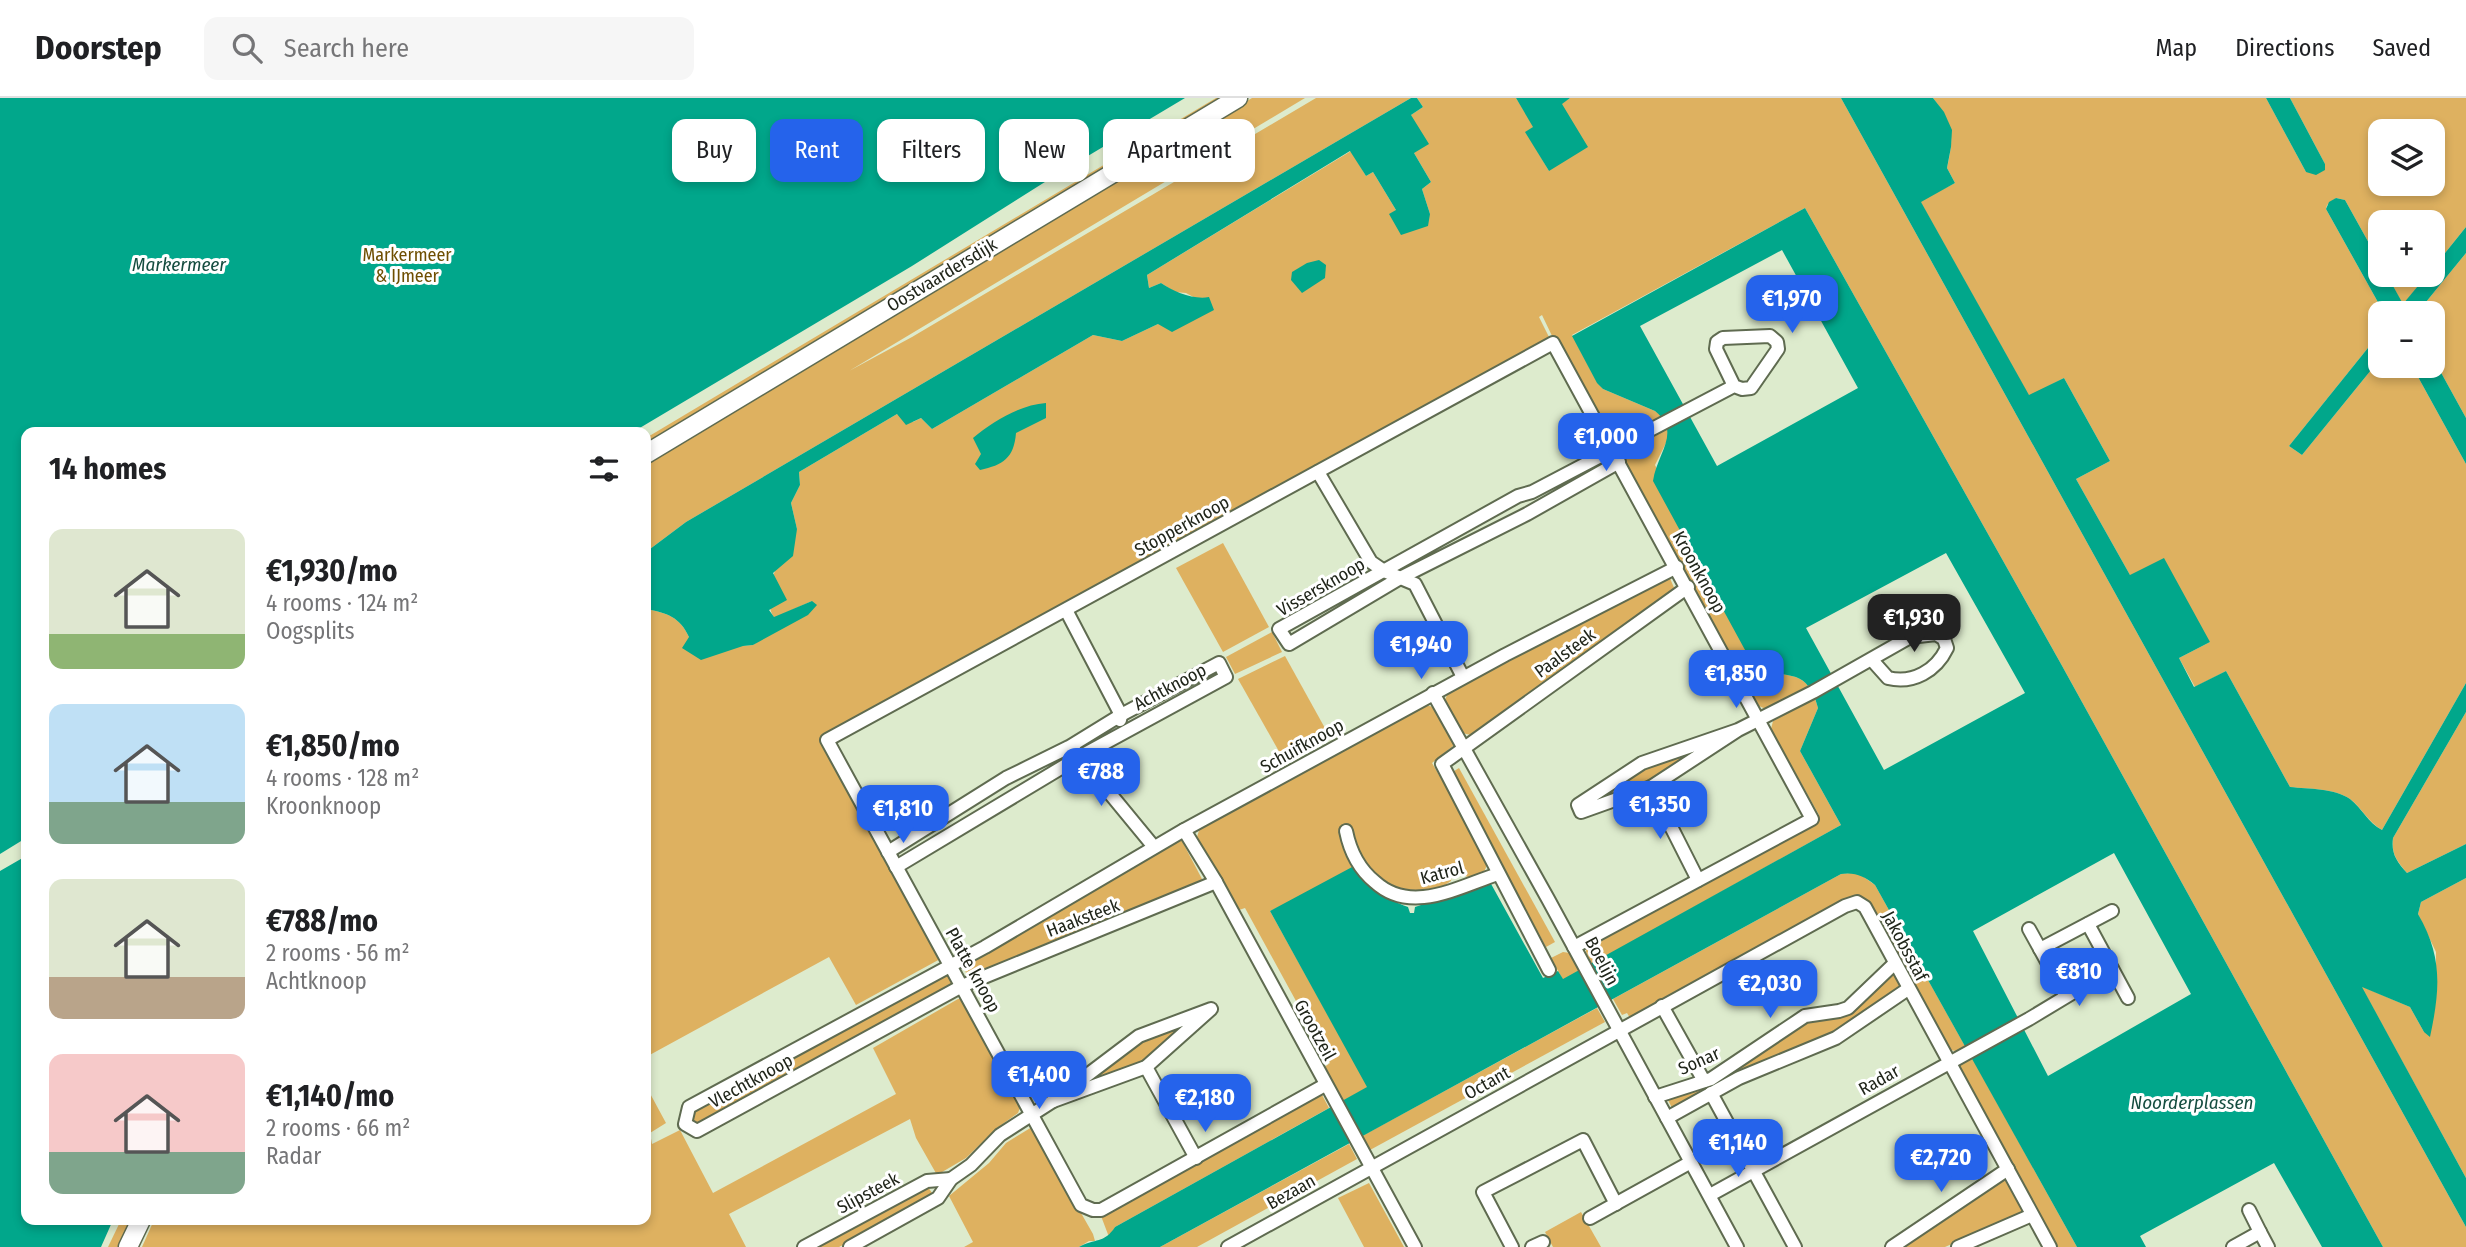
<!DOCTYPE html>
<meta charset="utf-8">
<style>
:root{--surface:#fff;--page:#f6f6f6;--text:#202124;--muted:#757577;--line:#e0e0e0;--accent:#2563eb}
body{margin:0;font-family:"Fira Sans Condensed",sans-serif;background:var(--page);color:var(--text);height:100vh;display:flex;flex-direction:column;font-size:26px;white-space:nowrap}
*{box-sizing:border-box;margin:0}
p{font-size:23px;color:var(--muted)}
.icon{flex:none;width:38px;height:38px;fill:none;stroke:currentColor;stroke-width:2;stroke-linecap:round;stroke-linejoin:round}
.map{position:relative;flex:1;overflow:hidden}
.drawer{position:absolute;left:21px;top:329px;width:630px;height:798px;display:flex;flex-direction:column;background:var(--surface);border-radius:14px;box-shadow:0 4px 10px #0003}
.drawer>*{flex:none}
.top-card{position:absolute;left:672px;top:21px;width:665px;height:63px;display:flex;gap:14px}
.tools{position:absolute;left:2368px;top:21px;display:grid;gap:14px}
.tools a{display:grid;place-items:center;width:77px;height:77px;border-radius:14px;background:var(--surface);box-shadow:0 4px 10px #0003;font-size:35px}
.price{position:absolute;translate:-50% -60px;padding:0 16px;border-radius:14px;background:var(--accent);color:#fff;font-size:23px;line-height:46px;filter:drop-shadow(0 2px 4px #0008)}
.price::after{content:'';position:absolute;left:50%;top:42px;width:21px;height:16px;margin-left:-10px;background:inherit;clip-path:polygon(0 0,100% 0,50% 100%)}
.price.current{background:#222;color:#fff}
ul{padding:0;list-style:none}
li{display:flex;align-items:center;gap:21px;height:175px;padding:0 28px}
li span{display:grid;place-items:center;flex:none;width:196px;height:140px;border-radius:14px;color:#555}
li>.icon{margin-inline-start:auto}
span .icon{width:84px;height:84px;fill:#fffc;stroke-width:1}
li b{font-size:30px}
h2{display:flex;justify-content:space-between;align-items:center;height:84px;padding:0 28px;font-size:30px}
.chip{padding:0 24px;border-radius:14px;background:var(--surface);box-shadow:0 4px 10px #0003;font-size:24px;line-height:63px}
.chip.current{background:var(--accent);color:#fff}
header{display:flex;align-items:center;gap:42px;box-sizing:border-box;height:98px;padding:0 35px;background:var(--surface);border-bottom:2px solid var(--line)}
header strong{font-size:33px}
nav{display:flex;gap:38px;margin-inline-start:auto;font-size:24px}
.search{width:490px;height:63px;background:var(--page);display:flex;align-items:center;gap:18px;box-sizing:border-box;padding:0 24px;border-radius:14px;color:var(--muted);font-size:26px}
.map>svg:first-child{display:block}
.green{fill:#deb160;fill-rule:evenodd}
.water{fill:#01a78b;fill-rule:evenodd}
.lines{fill:none;stroke-linecap:round;stroke-linejoin:round}
.street-casing{stroke:#5f6b50;stroke-width:16}
.secondary-casing{stroke:#5f6b50;stroke-width:21}
.street{stroke:#fff;stroke-width:12}
.secondary{stroke:#fff;stroke-width:18}
.labels{text-anchor:middle;stroke-width:6;stroke-linejoin:round;paint-order:stroke}
.park-label{font-size:18px;fill:#6e4e01;stroke:#fff}
.street-label{font-size:18px;fill:#20251a;stroke:#fff}
.water-label{font-size:19px;font-style:italic;fill:#154d40;stroke:#fff}
</style>
<header>
<strong>Doorstep</strong>
<div class="search"><svg class="icon" aria-label="search" viewBox="0 0 24 24"><circle cx="10" cy="10" r="6"/><path d="M15 15l6 6"/></svg>Search here</div>
<nav><a>Map</a><a>Directions</a><a>Saved</a></nav>
</header>
<div class="map">
<svg width="2466" height="1149" viewBox="0 0 2466 1149">
<rect width="100%" height="100%" fill="#ddebcd"/>
<g class="green">
<path d="M1216,0H1231L916,183L646,350V340Z"/>
<path d="M1252,0H1305L849,273L912,239L1316,0H1411L686,424L646,454V362Z"/>
<path d="M1417,0H1516L1534,29L1526,34L1549,73L1562,5L1570,0H1841L2466,1129V1149H2383L2061,566L1805,110L1572,237L1597,284L1603,291L1655,313L1662,318L1617,343L1609,333L1606,334L1553,240L1542,217L1539,219L1550,241L823,642L942,860L856,907L829,859L646,959V511C667,515 680,519 689,539L743,548L753,547L812,503L774,520C758,492 784,455 797,431L791,405L800,387L799,374L897,316L913,324L921,320L932,331L1093,237L1122,243L1158,226L1197,201L1186,195L1175,194L1161,185L1149,190L1147,177L1351,53L1366,78L1373,74L1396,112L1430,116L1422,91L1431,84L1414,55L1411,17L1423,9Z"/>
<path d="M1933,0H2266L2306,74L2325,66L2290,0H2466V129L2433,170L2432,124H2380V165L2345,102L2336,100L2327,107L2326,111L2384,215H2380V235L2289,348L2302,357L2380,261V268H2412L2466,366V585L2382,732C2368,724 2362,710 2350,701C2334,690 2309,691 2290,689L2226,573L2195,589L2179,560L2210,544L2130,477L2076,381L2110,363L2064,280L2029,298L1920,103L1955,85L1947,70C1954,38 1954,27 1933,0ZM2380,33H2432V86H2380Z"/>
<path d="M2466,155V320L2433,260L2432,215H2417Z"/>
<path d="M2387,177H2427L2403,207Z"/>
<path d="M1667,330L1670,337L1655,367L1757,574C1772,576 1800,574 1808,588L1768,612L1759,608L1624,365V353Z"/>
<path d="M1223,445L1269,529L1223,554L1176,470Z"/>
<path d="M1669,478L1675,492L1471,637L1462,635L1445,602L1449,592Z"/>
<path d="M1272,534L1282,554L1235,576L1226,559Z"/>
<path d="M1285,558L1326,632L1281,657L1238,581Z"/>
<path d="M1815,600L1818,610L1800,653L1841,727L1592,866L1586,854V849L1590,846L1818,722L1819,717L1771,631L1773,623Z"/>
<path d="M1422,606L1433,609L1454,643L1453,648L1432,665L1487,759C1487,771 1485,776 1474,781L1465,778L1462,772L1452,776L1451,783L1436,793L1397,796L1364,770L1270,813L1368,989L1341,1004L1323,970L1330,965L1245,810L1236,813L1197,739L1200,729Z"/>
<path d="M2466,614V746L2407,775C2397,763 2391,756 2393,740Z"/>
<path d="M1712,644L1656,683L1583,708L1644,669Z"/>
<path d="M1459,670L1555,844L1546,849L1451,675Z"/>
<path d="M1173,742L1182,743L1202,781L1199,786L968,879L962,866Z"/>
<path d="M1851,775L1861,777L1875,787L1965,948L1956,953L1950,952L1869,805L1860,799L1630,920L1627,915L1622,917L1613,901L1841,776Z"/>
<path d="M2466,780V1080L2361,888L2410,909L2424,934L2436,872V854L2418,816L2421,804Z"/>
<path d="M1563,854L1570,855L1580,873L1563,882L1551,860Z"/>
<path d="M1890,874L1894,875L1902,891L1835,937L1717,990L1713,984L1806,924L1842,917Z"/>
<path d="M943,876H950L954,885L951,888L700,1027L693,1023L691,1017L693,1012Z"/>
<path d="M958,901H961L1021,1007L1018,1015L997,1030L966,1060L937,1077L916,1040L910,1021L729,1116L746,1149H142L154,1122H646V988L666,1025L650,1035L652,1046L680,1032L713,1095L896,996L873,950Z"/>
<path d="M1597,910L1605,924L1370,1052L1362,1038Z"/>
<path d="M1198,919L1142,968L1070,993L1140,942Z"/>
<path d="M1971,958L2077,1149H2058L1959,969L1961,963Z"/>
<path d="M1706,989L1708,994L1673,1012L1667,1000Z"/>
<path d="M1321,995L1329,1010L1115,1129L1109,1139L1101,1118Z"/>
<path d="M1032,1029L1093,1136L1095,1143H1089L1079,1149H964L973,1144L949,1098L989,1065L1006,1045Z"/>
<path d="M1349,1046L1357,1061L1197,1149H1160Z"/>
<path d="M2003,1080L2007,1083L2023,1108L2024,1114L1945,1149H1905Z"/>
<path d="M1369,1085L1404,1149H1364L1338,1100Z"/>
<path d="M928,1089L932,1095L917,1109L839,1149H814Z"/>
<path d="M1581,1114L1601,1149H1553L1545,1134Z"/>
<path d="M121,1122H132L119,1149H108Z"/>
</g>
<g class="water">
<path d="M0,0H1185L1056,77L912,168L633,334H26V740L0,756Z"/>
<path d="M1411,0H1417L1423,9L1411,17L1429,46L1414,55L1431,84L1422,91L1430,116L1428,128L1401,137L1389,116L1396,112L1373,74L1366,78L1350,53L1147,177L1149,190L1161,185C1174,194 1194,202 1209,199L1214,212L1172,234L1158,226L1122,243L1093,237L932,331L921,320L906,327L897,316L799,374L800,387L791,405L797,431L793,458L773,475L787,502L769,512L774,519L812,503L817,507L808,517L753,547L743,548L701,562L682,550L689,539C680,519 667,515 646,511V454L686,424Z"/>
<path d="M1516,0H1570L1562,6L1588,49L1549,73L1525,34L1533,29Z"/>
<path d="M1841,0H1933L1944,14L1952,32L1951,49L1947,70L1955,85L1921,104L2029,297L2064,280L2110,363L2076,381L2130,477L2164,460L2210,544L2179,560L2194,589L2226,573L2290,689C2309,691 2334,690 2350,701C2362,710 2368,725 2382,732L2466,585V614L2393,740C2391,755 2396,763 2407,775L2466,746V780L2421,804L2418,816C2443,859 2440,892 2430,939L2424,934L2410,909L2362,889L2466,1080V1129Z"/>
<path d="M2266,0H2290L2325,66V72L2316,77L2306,74Z"/>
<path d="M2336,100L2345,102L2380,165V177H2387L2403,206L2427,177H2432L2433,170L2466,129V155L2417,215H2384L2326,111L2329,104Z"/>
<path d="M1805,110L2061,566L2383,1149H2322L2274,1065L2140,1138L2146,1149H2077L1875,787C1864,778 1855,774 1841,776L1160,1149H1079C1095,1140 1104,1146 1115,1129L1367,989L1270,813L1354,768C1365,789 1386,801 1408,809L1410,815H1414L1415,809L1490,784L1543,880L1558,873L1563,881L1841,727L1800,653L1818,610L1815,600L1817,599L1810,587L1808,588C1800,574 1772,576 1757,574L1653,383C1657,355 1682,334 1655,313L1603,291L1597,285L1572,238ZM1782,152L1858,290L1717,368L1640,228ZM1946,455L2025,595L1884,672L1806,530ZM2114,755L2191,896L2048,978L1973,833Z"/>
<path d="M1319,162L1326,167L1325,180L1302,195L1291,182L1292,174L1307,165Z"/>
<path d="M2380,235V261L2302,357L2289,348Z"/>
<path d="M2433,260L2466,320V366L2412,268H2432Z"/>
<path d="M1046,305V320L1016,335C1014,360 1003,367 980,372L975,366L981,356L973,340C993,323 1020,307 1046,305Z"/>
<path d="M26,758V1122H113L101,1149H0V773Z"/>
</g>
<g class="lines">
<defs>
<g id="street">
<path d="M1619,364L1527,416L1400,480L1289,546L1279,531L1518,398L1532,394L1734,288L1742,291L1751,290L1778,251L1777,244L1770,238L1723,240L1717,244L1716,251L1734,288"/>
<path d="M1318,374L1371,464L1384,473L1415,486L1463,579"/>
<path d="M1066,512L1121,617L1120,622"/>
<path d="M1433,595L1548,801L1737,1149"/>
<path d="M1738,632L1651,689L1581,714L1578,707L1642,665L1738,632L1813,594L1910,539L1936,536L1944,541L1947,550C1936,573 1913,586 1888,580L1871,561"/>
<path d="M1075,653L1154,749"/>
<path d="M1651,689L1698,782"/>
<path d="M1184,732L1216,784L1415,1149"/>
<path d="M1346,733C1350,753 1359,771 1375,784C1411,817 1458,789 1498,776"/>
<path d="M888,754L1006,680L1069,649L1121,617L1219,565L1226,579L1081,658L896,769"/>
<path d="M1216,784L962,888L697,1033L685,1026L689,1009L985,849L1184,732L1505,557L1677,469"/>
<path d="M2088,826L2128,900"/>
<path d="M2029,831L2066,898"/>
<path d="M2040,851L2112,813"/>
<path d="M1549,872L1442,666L1688,489"/>
<path d="M1662,908L1704,983"/>
<path d="M1211,911L1146,969L1053,1003L1139,938Z"/>
<path d="M1146,969L1196,1060"/>
<path d="M1325,987L1101,1112H1093L1081,1107L827,642L1553,245L1812,721L1574,849"/>
<path d="M1711,995L1795,1149"/>
<path d="M1655,999L1711,981L1805,918L1839,913L1848,910L1894,866"/>
<path d="M1667,1020L1739,980L1836,940L1908,891"/>
<path d="M1710,1097L2029,921L2112,871"/>
<path d="M2249,1112L2260,1134"/>
<path d="M1590,1120L1691,1064"/>
<path d="M804,1149L927,1083L951,1081"/>
<path d="M850,1149L938,1100L951,1081L971,1067L1000,1037L1053,1003"/>
<path d="M1228,1149L1845,808L1857,804L1865,809L2050,1149"/>
<path d="M1512,1149L1483,1094L1583,1042L1616,1106"/>
<path d="M1532,1149L1543,1144"/>
<path d="M1892,1149L2008,1071"/>
<path d="M1958,1149L2032,1117"/>
<path d="M2233,1149L2260,1134L2268,1149"/>
</g>
<g id="secondary">
<path d="M646,356L1238,0"/>
<path d="M128,1149L141,1122"/>
</g>
</defs>
<use href="#street" class="street-casing"/>
<use href="#secondary" class="secondary-casing"/>
<use href="#street" class="street"/>
<use href="#secondary" class="secondary"/>
</g>
<g class="labels">
<g class="park-label">
<text x="407" y="163">Markermeer<tspan x="407" dy="21">&amp; IJmeer</tspan></text>
</g>
<g class="street-label">
<text transform="translate(942 177) rotate(-31)" y="6">Oostvaardersdijk</text>
<text transform="translate(1182 428) rotate(-29)" y="6">Stopperknoop</text>
<text transform="translate(1699 474) rotate(61)" y="6">Kroonknoop</text>
<text transform="translate(1321 489) rotate(-30)" y="6">Vissersknoop</text>
<text transform="translate(1565 555) rotate(-36)" y="6">Paalsteek</text>
<text transform="translate(1170 589) rotate(-28)" y="6">Achtknoop</text>
<text transform="translate(1302 648) rotate(-29)" y="6">Schuifknoop</text>
<text transform="translate(1442 775) rotate(-15)" y="6">Katrol</text>
<text transform="translate(1083 820) rotate(-21)" y="6">Haaksteek</text>
<text transform="translate(1905 848) rotate(62)" y="6">Jakobsstaf</text>
<text transform="translate(1602 863) rotate(62)" y="6">Boelijn</text>
<text transform="translate(973 872) rotate(61)" y="6">Platte knoop</text>
<text transform="translate(1315 932) rotate(61)" y="6">Grootzeil</text>
<text transform="translate(1699 963) rotate(-24)" y="6">Sonar</text>
<text transform="translate(1879 982) rotate(-29)" y="6">Radar</text>
<text transform="translate(751 983) rotate(-29)" y="6">Vlechtknoop</text>
<text transform="translate(1487 985) rotate(-29)" y="6">Octant</text>
<text transform="translate(1291 1094) rotate(-29)" y="6">Bezaan</text>
<text transform="translate(868 1095) rotate(-28)" y="6">Slipsteek</text>
</g>
<g class="water-label">
<text x="179" y="173">Markermeer</text>
<text x="2192" y="1011">Noorderplassen</text>
</g>
</g>
</svg>
<div class="tools">
<a><svg class="icon" aria-label="layers" viewBox="0 0 24 24"><path d="M12 4l9 5-9 5-9-5zM3 14l9 5 9-5"/></svg></a>
<a>+</a>
<a>−</a>
</div>
<b class="price" style="left:1792px;top:237px">€1,970</b>
<b class="price" style="left:1606px;top:375px">€1,000</b>
<b class="price current" style="left:1914px;top:556px">€1,930</b>
<b class="price" style="left:1421px;top:583px">€1,940</b>
<b class="price" style="left:1736px;top:612px">€1,850</b>
<b class="price" style="left:1101px;top:710px">€788</b>
<b class="price" style="left:1660px;top:743px">€1,350</b>
<b class="price" style="left:903px;top:747px">€1,810</b>
<b class="price" style="left:2079px;top:910px">€810</b>
<b class="price" style="left:1770px;top:922px">€2,030</b>
<b class="price" style="left:1039px;top:1013px">€1,400</b>
<b class="price" style="left:1205px;top:1036px">€2,180</b>
<b class="price" style="left:1738px;top:1081px">€1,140</b>
<b class="price" style="left:1941px;top:1096px">€2,720</b>
<div class="top-card">
<a class="chip">Buy</a>
<a class="chip current">Rent</a>
<a class="chip">Filters</a>
<a class="chip">New</a>
<a class="chip">Apartment</a>
</div>
<section class="drawer">
<h2>14 homes<svg class="icon" aria-label="filters" viewBox="0 0 24 24"><path d="M4 7h16M4 17h16"/><circle cx="9" cy="7" r="2"/><circle cx="15" cy="17" r="2"/></svg></h2>
<ul>
<li><span style="background:linear-gradient(#dfe7d0 75%,#8fb573 0)"><svg class="icon" aria-label="home" viewBox="0 0 24 24"><path d="M3 11l9-7 9 7M6 9v11h12V9"/></svg></span><div><b>€1,930/mo</b><p>4 rooms · 124 m²</p><p>Oogsplits</p></div></li>
<li><span style="background:linear-gradient(#bfe0f5 70%,#7fa58c 0)"><svg class="icon" aria-label="home" viewBox="0 0 24 24"><path d="M3 11l9-7 9 7M6 9v11h12V9"/></svg></span><div><b>€1,850/mo</b><p>4 rooms · 128 m²</p><p>Kroonknoop</p></div></li>
<li><span style="background:linear-gradient(#dfe7d0 70%,#b9a48a 0)"><svg class="icon" aria-label="home" viewBox="0 0 24 24"><path d="M3 11l9-7 9 7M6 9v11h12V9"/></svg></span><div><b>€788/mo</b><p>2 rooms · 56 m²</p><p>Achtknoop</p></div></li>
<li><span style="background:linear-gradient(#f6c9c9 70%,#7fa58c 0)"><svg class="icon" aria-label="home" viewBox="0 0 24 24"><path d="M3 11l9-7 9 7M6 9v11h12V9"/></svg></span><div><b>€1,140/mo</b><p>2 rooms · 66 m²</p><p>Radar</p></div></li>
</ul>
</section>
</div>
